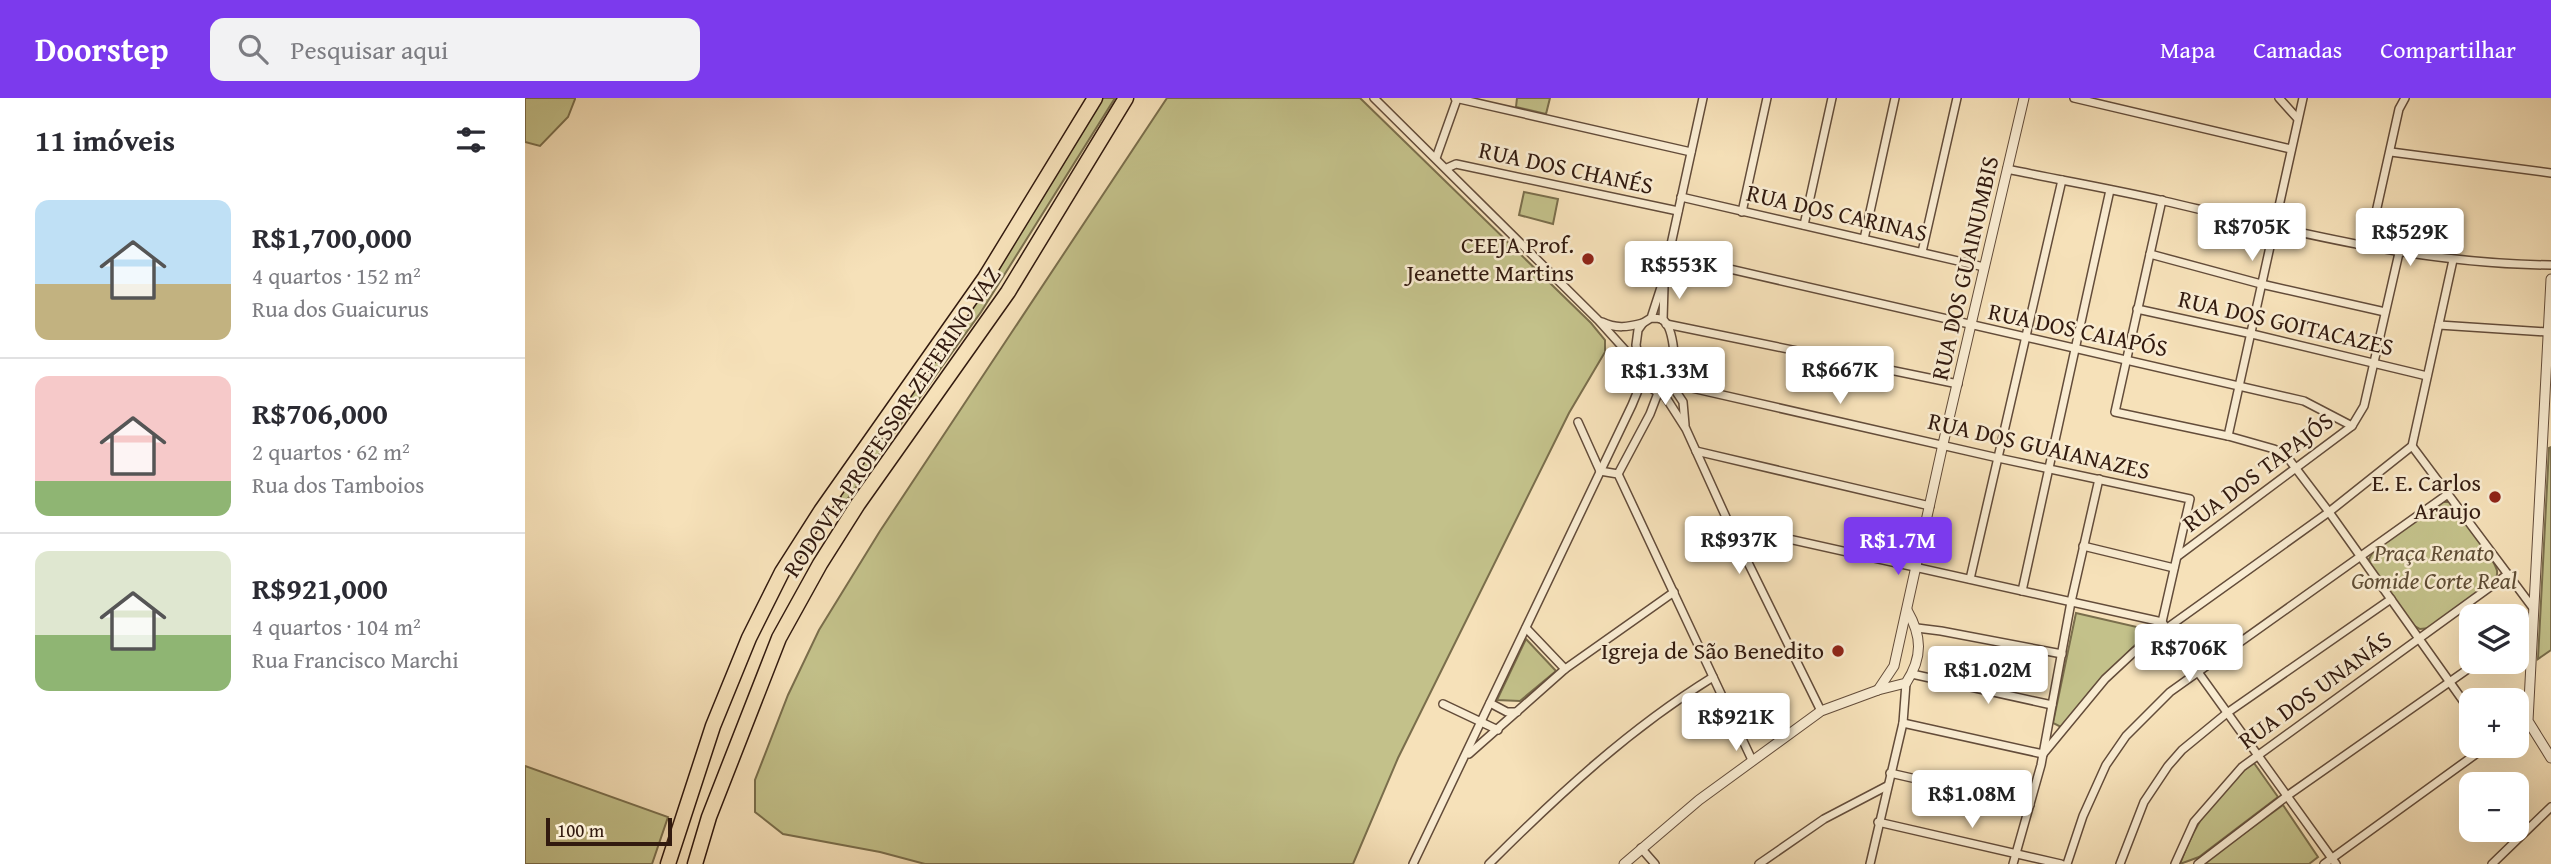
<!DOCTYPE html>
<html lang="pt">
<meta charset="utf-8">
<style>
:root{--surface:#fff;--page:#f2f2f3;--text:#2b2b33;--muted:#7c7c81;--line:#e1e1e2;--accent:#7c3aed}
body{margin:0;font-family:"Gentium Book Plus",serif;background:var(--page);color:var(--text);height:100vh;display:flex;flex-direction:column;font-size:26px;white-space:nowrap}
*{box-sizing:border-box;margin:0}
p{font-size:23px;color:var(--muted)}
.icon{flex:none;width:38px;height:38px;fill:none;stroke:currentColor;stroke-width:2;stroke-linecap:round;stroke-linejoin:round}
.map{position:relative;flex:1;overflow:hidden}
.drawer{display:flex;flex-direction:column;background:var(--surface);width:525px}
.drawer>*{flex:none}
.fabs{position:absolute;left:1934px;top:506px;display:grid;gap:14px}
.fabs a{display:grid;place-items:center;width:70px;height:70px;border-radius:14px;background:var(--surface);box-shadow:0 7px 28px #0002;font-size:35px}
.scale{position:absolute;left:21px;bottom:18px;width:126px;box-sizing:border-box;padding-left:7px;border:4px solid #321a0f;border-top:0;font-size:19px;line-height:24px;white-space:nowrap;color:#321a0f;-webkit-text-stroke:5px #f9ecd2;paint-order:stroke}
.price{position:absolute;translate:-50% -60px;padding:0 16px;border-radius:7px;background:#fff;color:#222;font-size:23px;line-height:46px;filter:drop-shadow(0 2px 4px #0008)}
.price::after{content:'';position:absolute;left:50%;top:42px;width:21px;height:16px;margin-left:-10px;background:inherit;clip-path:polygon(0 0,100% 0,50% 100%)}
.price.current{background:var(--accent);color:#fff}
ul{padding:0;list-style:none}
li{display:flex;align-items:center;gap:21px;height:175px;padding:0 35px}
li+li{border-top:2px solid var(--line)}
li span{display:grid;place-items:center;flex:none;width:196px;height:140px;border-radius:14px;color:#555}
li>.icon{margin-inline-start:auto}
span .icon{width:84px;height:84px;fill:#fffc;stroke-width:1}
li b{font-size:30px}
h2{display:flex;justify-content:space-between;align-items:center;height:84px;padding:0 35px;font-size:30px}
header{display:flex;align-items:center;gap:42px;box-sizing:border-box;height:98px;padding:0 35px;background:var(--accent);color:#fff}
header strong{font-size:33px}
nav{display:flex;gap:38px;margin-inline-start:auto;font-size:24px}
.search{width:490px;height:63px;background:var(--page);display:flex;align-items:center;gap:18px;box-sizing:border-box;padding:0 24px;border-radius:14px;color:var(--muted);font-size:26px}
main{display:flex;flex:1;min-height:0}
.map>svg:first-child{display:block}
.green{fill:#c3c18a;stroke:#7a6e4c;stroke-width:2}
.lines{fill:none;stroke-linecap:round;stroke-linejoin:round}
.minor-casing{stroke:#634c3a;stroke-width:10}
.tertiary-casing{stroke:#634c3a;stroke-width:11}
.motorway-casing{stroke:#321a0f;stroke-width:17}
.minor{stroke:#f9ecd2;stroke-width:7}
.tertiary{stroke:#f9ecd2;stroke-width:9}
.motorway{stroke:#f6e1b9;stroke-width:14}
.poi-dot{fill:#8f2418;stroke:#f9ecd2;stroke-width:2.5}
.labels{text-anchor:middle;stroke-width:5;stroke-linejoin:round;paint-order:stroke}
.street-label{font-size:24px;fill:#321a0f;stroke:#f9ecd2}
.poi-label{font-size:24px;fill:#321a0f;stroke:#f9ecd2;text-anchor:end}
.park-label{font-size:24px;font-style:italic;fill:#5e4c34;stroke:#f9ecd2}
</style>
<header>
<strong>Doorstep</strong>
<div class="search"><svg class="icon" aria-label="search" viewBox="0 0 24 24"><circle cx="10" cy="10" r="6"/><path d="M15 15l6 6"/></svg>Pesquisar aqui</div>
<nav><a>Mapa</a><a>Camadas</a><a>Compartilhar</a></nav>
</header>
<main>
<section class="drawer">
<h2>11 imóveis<svg class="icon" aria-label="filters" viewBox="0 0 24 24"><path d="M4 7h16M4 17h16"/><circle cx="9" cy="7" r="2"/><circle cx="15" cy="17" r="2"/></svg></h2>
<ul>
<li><span style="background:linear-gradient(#bfe0f5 60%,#c2b280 0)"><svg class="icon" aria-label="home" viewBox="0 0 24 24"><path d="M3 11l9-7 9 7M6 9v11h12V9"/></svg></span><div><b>R$1,700,000</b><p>4 quartos · 152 m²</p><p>Rua dos Guaicurus</p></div></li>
<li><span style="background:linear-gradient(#f6c9c9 75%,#8fb573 0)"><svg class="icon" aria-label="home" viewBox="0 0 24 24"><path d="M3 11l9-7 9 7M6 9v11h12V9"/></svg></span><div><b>R$706,000</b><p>2 quartos · 62 m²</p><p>Rua dos Tamboios</p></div></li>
<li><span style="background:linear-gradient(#dfe7d0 60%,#8fb573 0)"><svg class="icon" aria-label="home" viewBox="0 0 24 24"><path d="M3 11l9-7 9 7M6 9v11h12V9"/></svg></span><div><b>R$921,000</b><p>4 quartos · 104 m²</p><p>Rua Francisco Marchi</p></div></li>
</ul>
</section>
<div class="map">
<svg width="2026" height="766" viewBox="0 0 2026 766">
<rect width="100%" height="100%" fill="#f6e1b9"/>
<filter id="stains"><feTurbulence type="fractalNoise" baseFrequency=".00286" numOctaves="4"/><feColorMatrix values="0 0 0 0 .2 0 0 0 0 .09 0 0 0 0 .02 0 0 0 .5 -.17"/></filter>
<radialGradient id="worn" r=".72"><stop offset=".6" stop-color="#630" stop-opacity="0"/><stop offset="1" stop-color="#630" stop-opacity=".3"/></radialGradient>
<g class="green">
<path d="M0,0H50V1L43,19L15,48L0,44Z"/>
<path d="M577,0H590L456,214L316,410V392Z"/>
<path d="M642,0H835L1066,225L1080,242V254L1044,315L873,660L828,766H400L355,754L258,736L230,714V682L263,597L294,532L355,433Z"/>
<path d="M992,0H1025L1021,16L991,9Z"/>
<path d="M999,94L1033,101L1028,126L994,117Z"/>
<path d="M2026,349V552L2013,561L2024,350Z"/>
<path d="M1918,404H1924C1935,419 1965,453 1971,470C1974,475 1971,481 1968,486L1905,530L1895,531L1888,527L1846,468L1844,461L1850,450Z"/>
<path d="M1551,515L1625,532L1566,592L1538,630L1528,625Z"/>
<path d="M1001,541L1031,573L995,603L972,602Z"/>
<path d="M1729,665L1753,699L1674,759L1655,766C1669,727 1693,688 1729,665Z"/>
<path d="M0,668L143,719L127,766H0Z"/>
<path d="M1758,707L1793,759L1784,766H1677Z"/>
</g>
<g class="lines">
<defs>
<g id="minor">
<path d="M849,0L1073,222L1101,253L1113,261"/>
<path d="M930,0L1166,54"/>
<path d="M1549,0L1766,51"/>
<path d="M1754,0L1772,20"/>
<path d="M1866,54L2026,75"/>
<path d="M911,60L932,1"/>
<path d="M922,70L931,66L1153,113"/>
<path d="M1482,71C1534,82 1587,91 1639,103C1767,133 1893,166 2026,167"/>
<path d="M1156,99L1459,169"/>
<path d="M1637,102L1590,314L1703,338L1749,351L1763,360L1804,414L1946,614"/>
<path d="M1217,114L1242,0"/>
<path d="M1279,127L1307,0"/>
<path d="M1339,141L1370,0"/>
<path d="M1843,150L1874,11L1880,0"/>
<path d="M1397,154L1432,0"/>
<path d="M1625,156L1736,186L1860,214"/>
<path d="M1144,157L1779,303L1827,328"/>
<path d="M1612,211L1727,236L1902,278"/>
<path d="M1126,220C1129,220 1135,220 1138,222C1150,230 1151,273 1149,286L1138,295H1133L1123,287L1116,274L1111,247L1113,232L1118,225L1126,220L1138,183L1178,0"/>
<path d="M1138,222L1139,188"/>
<path d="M1077,224C1091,231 1103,229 1118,225"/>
<path d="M1141,226L1433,286"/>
<path d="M1914,227L2022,234"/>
<path d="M1149,286L1473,360L1665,401L1637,524"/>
<path d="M1148,289L1158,304L1160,327"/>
<path d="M1138,295L1161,331L1205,428L1296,613"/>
<path d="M1053,324L1075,373"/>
<path d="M1703,338L1778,0"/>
<path d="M1887,348L2008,510"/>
<path d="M1171,353L1405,408"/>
<path d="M1075,373L1093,376L1227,662"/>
<path d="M1093,376L1125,316L1133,295"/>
<path d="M1205,428L1637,524L1811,766"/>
<path d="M1558,448L1649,470"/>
<path d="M1653,458L1827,328L1839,308L1874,155"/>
<path d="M1445,481L1537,82"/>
<path d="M1497,493L1585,92"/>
<path d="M1001,530L1040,571"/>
<path d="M1392,530L1416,533L1537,556"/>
<path d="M1992,537L2008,526"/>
<path d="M1387,576L1527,607"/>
<path d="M965,605L982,614H992"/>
<path d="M918,606L973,632"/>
<path d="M1378,625L1518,656"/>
<path d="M1992,630L2003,623"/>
<path d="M944,656L1040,571L1149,494"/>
<path d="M1518,656L1580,581L1610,553L1804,414L1887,348L1928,162"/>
<path d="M1365,675L1505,707"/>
<path d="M1353,724L1536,766"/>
<path d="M1116,750L1130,766"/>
<path d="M888,766L1107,307L1114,290L1116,274"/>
<path d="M964,766C1033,697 1104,631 1188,579"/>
<path d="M1234,766L1299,721L1362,688"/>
<path d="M1345,766L1378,625L1381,585"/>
<path d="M1488,766L1516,667L1546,504L1574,381"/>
<path d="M1542,766L1558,718L1581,667L1601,638L1645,594L1923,396"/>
<path d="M1595,766L1619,704L1643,668L1657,652L1702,615L1866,501"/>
<path d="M1650,766L1669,724L1717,669L1983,476"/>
<path d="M1673,766L1762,698L1953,564"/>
<path d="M1799,766L1962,648"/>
<path d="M1967,766L2026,709"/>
</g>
<g id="tertiary">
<path d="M2026,181L2003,623L2026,660"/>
<path d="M1353,592L1369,568L1418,346L1499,0"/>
<path d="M1099,766L1174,702L1296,613L1353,592L1381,585C1398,559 1397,538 1382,512"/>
</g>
<g id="motorway">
<path d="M143,766L188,628L224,540L257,474L296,413L460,180L570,0"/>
<path d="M170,766L184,719L254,540L295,466L333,406L483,194L601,0"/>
</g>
</defs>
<use href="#minor" class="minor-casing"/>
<use href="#tertiary" class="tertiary-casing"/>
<use href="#motorway" class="motorway-casing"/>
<use href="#minor" class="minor"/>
<use href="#tertiary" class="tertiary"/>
<use href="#motorway" class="motorway"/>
</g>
<g class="poi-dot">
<circle cx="1063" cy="161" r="7"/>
<circle cx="1970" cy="399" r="7"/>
<circle cx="1313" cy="553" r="7"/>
</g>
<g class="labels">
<g class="street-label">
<text transform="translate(1041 70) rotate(12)" y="8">RUA DOS CHANÉS</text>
<text transform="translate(1312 115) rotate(13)" y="8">RUA DOS CARINAS</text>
<text transform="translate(1440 170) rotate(-77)" y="8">RUA DOS GUAINUMBIS</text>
<text transform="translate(1761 225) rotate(13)" y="8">RUA DOS GOITACAZES</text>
<text transform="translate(1553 232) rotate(12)" y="8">RUA DOS CAIAPÓS</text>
<text transform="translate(367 324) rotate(-56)" y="8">RODOVIA PROFESSOR ZEFERINO VAZ</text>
<text transform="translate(1514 348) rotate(13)" y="8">RUA DOS GUAIANAZES</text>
<text transform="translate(1733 374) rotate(-37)" y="8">RUA DOS TAPAJÓS</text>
<text transform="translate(1790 592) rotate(-36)" y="8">RUA DOS UNANÁS</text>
</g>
<g class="poi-label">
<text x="1049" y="155">CEEJA Prof.<tspan x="1049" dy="28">Jeanette Martins</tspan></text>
<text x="1956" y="393">E. E. Carlos<tspan x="1956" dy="28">Araujo</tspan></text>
<text x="1299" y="561">Igreja de São Benedito</text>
</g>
<g class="park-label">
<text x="1909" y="463">Praça Renato<tspan x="1909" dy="28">Gomide Corte Real</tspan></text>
</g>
</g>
<rect width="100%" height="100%" filter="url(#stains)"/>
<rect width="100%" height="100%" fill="url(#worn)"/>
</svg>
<div class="fabs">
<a><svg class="icon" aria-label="layers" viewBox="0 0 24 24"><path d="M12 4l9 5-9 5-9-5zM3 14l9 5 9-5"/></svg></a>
<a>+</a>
<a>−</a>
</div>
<div class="scale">100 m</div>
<b class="price" style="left:1727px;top:165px">R$705K</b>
<b class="price" style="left:1885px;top:170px">R$529K</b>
<b class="price" style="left:1154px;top:203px">R$553K</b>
<b class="price" style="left:1315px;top:308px">R$667K</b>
<b class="price" style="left:1140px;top:309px">R$1.33M</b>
<b class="price" style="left:1214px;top:478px">R$937K</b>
<b class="price current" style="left:1373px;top:479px">R$1.7M</b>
<b class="price" style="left:1664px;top:586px">R$706K</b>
<b class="price" style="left:1463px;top:608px">R$1.02M</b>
<b class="price" style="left:1211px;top:655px">R$921K</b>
<b class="price" style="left:1447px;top:732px">R$1.08M</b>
</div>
</main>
